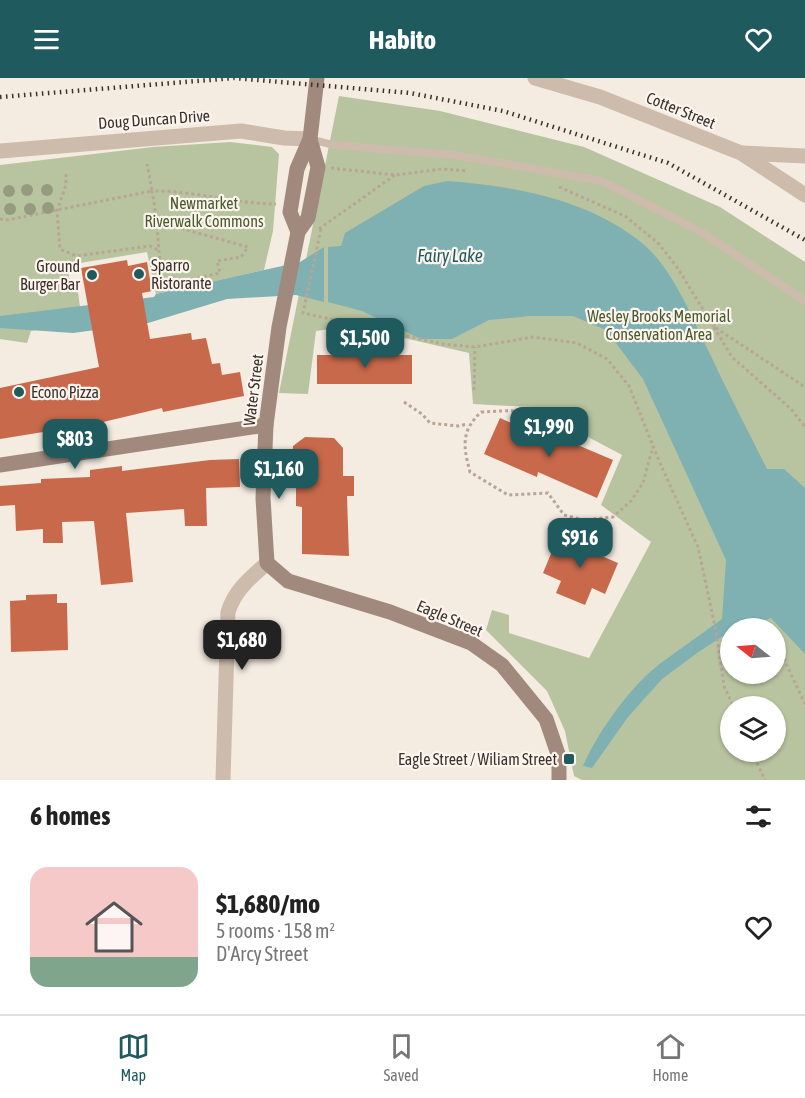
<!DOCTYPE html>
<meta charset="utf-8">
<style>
:root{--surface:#fff;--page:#f2f2f2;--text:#222;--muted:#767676;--line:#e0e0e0;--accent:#1f5a5e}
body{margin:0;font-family:"Asap Condensed",sans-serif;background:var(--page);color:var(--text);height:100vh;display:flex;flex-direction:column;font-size:22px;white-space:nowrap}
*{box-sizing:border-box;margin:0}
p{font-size:20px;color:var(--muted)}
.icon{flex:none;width:33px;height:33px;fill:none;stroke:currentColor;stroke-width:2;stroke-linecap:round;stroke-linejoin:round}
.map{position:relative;height:702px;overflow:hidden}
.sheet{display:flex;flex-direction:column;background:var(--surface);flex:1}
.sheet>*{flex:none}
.needle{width:39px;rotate:287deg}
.tools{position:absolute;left:720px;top:540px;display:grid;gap:12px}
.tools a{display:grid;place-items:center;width:66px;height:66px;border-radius:50%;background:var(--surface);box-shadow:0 2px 4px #0004;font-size:30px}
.price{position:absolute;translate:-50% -51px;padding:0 14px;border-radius:12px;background:var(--accent);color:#fff;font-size:20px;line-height:39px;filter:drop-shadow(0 2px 3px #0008)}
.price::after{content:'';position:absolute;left:50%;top:36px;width:18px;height:14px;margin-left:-9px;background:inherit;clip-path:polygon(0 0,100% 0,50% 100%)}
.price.selected{background:#222;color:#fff}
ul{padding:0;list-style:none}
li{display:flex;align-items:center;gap:18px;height:150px;padding:0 30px}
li+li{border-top:2px solid var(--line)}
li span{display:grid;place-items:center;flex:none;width:168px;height:120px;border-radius:18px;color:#555}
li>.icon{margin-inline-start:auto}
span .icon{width:72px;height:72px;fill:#fffc;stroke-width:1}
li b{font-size:26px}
h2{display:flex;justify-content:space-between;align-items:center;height:72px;padding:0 30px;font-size:26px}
header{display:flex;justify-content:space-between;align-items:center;height:78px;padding:0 30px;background:var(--accent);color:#fff;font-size:27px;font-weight:700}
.tabs{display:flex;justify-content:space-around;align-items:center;height:84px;border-top:2px solid var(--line);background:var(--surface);font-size:16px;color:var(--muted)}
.tabs a{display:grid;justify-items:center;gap:3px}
.tabs .selected{color:var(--accent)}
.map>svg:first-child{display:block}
.green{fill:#b8c4a0;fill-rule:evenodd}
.water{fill:#7fb0b2}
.building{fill:#c8694b}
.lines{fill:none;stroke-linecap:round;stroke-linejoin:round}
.path{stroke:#b9a596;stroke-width:3;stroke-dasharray:3 3;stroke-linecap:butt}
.lane{stroke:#cdbbac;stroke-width:8}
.street{stroke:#cdbbac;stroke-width:15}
.secondary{stroke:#a18a7d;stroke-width:15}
.rail{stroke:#3b302b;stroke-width:4.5;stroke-dasharray:1.5 4.5;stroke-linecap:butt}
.tree{fill:#969b7f}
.poi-dot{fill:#1f5a5e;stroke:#fbf5ee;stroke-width:2}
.labels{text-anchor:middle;stroke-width:4.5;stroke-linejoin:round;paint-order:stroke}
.street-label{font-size:16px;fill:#3b302b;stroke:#fbf5ee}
.park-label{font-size:16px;fill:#4a5a2e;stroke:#fbf5ee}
.poi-label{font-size:16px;fill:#3b302b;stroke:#fbf5ee;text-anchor:start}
.water-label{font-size:18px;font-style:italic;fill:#1f5a5e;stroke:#fbf5ee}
</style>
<header><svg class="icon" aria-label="menu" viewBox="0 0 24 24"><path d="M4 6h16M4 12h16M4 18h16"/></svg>Habito<svg class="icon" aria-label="heart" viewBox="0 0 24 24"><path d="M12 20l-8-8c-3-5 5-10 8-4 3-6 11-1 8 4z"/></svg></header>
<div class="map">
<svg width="805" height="702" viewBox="0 0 805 702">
<rect width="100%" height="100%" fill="#f4ebe1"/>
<g class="green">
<path d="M339,18L440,33L584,69L720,129L805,184V702H582L574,698L565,653L547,613L486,552L492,532L509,537V555L589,580L651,464L601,427L622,377L532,329L473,326L469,275L352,248L316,253L308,316L279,315ZM730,550H776V596H730ZM730,628H776V674H730Z"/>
<path d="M230,64L272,69L279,76L273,153L264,192L156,216L147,174L68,187L69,200L77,207L82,243L31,253L27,265L0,261V87L153,69Z"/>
</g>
<g class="water">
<path d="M447,103C513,108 583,120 637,161C672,187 691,238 710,276C728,315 748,353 767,391H784L805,410V576L771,540L747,550H730V557L723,558L697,575L662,601L628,639L592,690L583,688C597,655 632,606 661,585C681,570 702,556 722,541L726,482L643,301L606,252L573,238H530L489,242L452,261H421L362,233L328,224V169L341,168L345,155L424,108Z"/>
<path d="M324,169V224L296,217L227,221L148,245L73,255L0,250V238L154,219L156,216L300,184Z"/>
</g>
<g class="building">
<path d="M127,182L128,188L147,184L152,213L142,215L150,261L191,255L192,262L206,260L212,286L220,285L222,297L240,294L244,318L163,334L162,330L99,345L0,361V310L99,289L81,190Z"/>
<rect x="317" y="277" width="95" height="29"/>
<path d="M500,340L559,366L561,360L613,382L597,420L538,394L537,399L484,376Z"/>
<path d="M305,359L334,360L343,370V398H354V418H347L349,478L302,476V429L296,428V400L292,397L293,368Z"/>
<path d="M239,381L240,409L206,410L207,448H185L184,431L126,435L133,504L101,507L94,443L62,444L63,465H43V451L16,453L15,427L0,428V408L41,405V401L90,399V392L122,388V393L210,382Z"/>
<path d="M577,453L602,464L597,476L618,485L605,516L592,510L585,527L556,515L561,503L543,495L555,466L569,472Z"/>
<path d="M57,516V525H67L68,572L11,574L10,523L26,522V517Z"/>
</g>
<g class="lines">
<g class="path">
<path d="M331,90L395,97L442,91L468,93"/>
<path d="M66,96V107L57,133L60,171L76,178L150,168L158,172"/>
<path d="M559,109L625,138L658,165L677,189L732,279L791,331L805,349"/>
<path d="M0,141L7,142L152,113L147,86"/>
<path d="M158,144L248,169L241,179L217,183L220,195L163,208C158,176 158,144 152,113C193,112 234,126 276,126"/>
<path d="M319,151L395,97"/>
<path d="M321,151L303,235L443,266L475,269L533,259L577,265L607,281L629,308L659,383L698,469L716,553L724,608L733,628"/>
<path d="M718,241L713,248L805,309"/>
<path d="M474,312L475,269"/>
<path d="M404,324L422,336L430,345L458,348L468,346"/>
<path d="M548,355C528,327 512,333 481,334C461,353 463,368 470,394L508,417L548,415L564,437L584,442L613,439L631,423L643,405L653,368"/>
<path d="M776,564L805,626"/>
<path d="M752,674L765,702"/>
</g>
<path class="lane" d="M310,61L333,67L455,77L602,103L701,154L805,223"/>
<g class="street">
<path d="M535,0L600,19L741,75L805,117"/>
<path d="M0,73L241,53L284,60L310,61"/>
<path d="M742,75L805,78"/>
<path d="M223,702L228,534C235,512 250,500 267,485"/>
</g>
<g class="secondary">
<path d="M310,61L318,89L308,140L298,154L279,249L266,347L263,420L267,485L288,503L390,534L471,565L502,587L546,641L559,679V702"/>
<path d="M298,154L290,134L297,91L310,61L317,0"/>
<path d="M0,387L266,347"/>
</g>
<path class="rail" d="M0,19L234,0L410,15L503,33L668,85L805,162"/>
</g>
<g class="tree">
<circle cx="27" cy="112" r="6"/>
<circle cx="47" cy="112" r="6"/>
<circle cx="9" cy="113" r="6"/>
<circle cx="48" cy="130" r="6"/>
<circle cx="10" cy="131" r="6"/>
<circle cx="30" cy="131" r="6"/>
</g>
<g class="poi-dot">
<circle cx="139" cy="196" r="6"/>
<circle cx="92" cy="197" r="6"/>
<circle cx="19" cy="314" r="6"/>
<rect x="563" y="675" width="12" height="12" rx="3"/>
</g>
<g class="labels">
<g class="street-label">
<text transform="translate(681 32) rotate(22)" y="6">Cotter Street</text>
<text transform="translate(154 41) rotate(-4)" y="6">Doug Duncan Drive</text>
<text transform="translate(253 312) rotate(-83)" y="6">Water Street</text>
<text transform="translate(450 540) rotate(23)" y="6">Eagle Street</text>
</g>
<g class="park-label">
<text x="204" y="131">Newmarket<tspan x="204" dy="18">Riverwalk Commons</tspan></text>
<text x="659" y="244">Wesley Brooks Memorial<tspan x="659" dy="18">Conservation Area</tspan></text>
</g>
<g class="poi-label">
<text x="151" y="193">Sparro<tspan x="151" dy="18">Ristorante</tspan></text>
<text x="80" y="194" text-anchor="end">Ground<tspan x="80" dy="18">Burger Bar</tspan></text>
<text x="31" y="320">Econo Pizza</text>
<text x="557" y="687" text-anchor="end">Eagle Street / Wiliam Street</text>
</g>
<g class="water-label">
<text x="450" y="184">Fairy Lake</text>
</g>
</g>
</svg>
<div class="tools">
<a><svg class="needle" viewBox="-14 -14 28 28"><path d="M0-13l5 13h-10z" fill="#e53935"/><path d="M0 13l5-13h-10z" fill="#767676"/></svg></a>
<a><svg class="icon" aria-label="layers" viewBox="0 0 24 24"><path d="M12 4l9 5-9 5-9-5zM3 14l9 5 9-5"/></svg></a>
</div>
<b class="price" style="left:365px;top:291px">$1,500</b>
<b class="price" style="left:549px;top:380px">$1,990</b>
<b class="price" style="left:75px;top:392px">$803</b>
<b class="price" style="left:279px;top:422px">$1,160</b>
<b class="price" style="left:580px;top:491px">$916</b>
<b class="price selected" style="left:242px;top:593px">$1,680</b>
</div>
<section class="sheet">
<h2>6 homes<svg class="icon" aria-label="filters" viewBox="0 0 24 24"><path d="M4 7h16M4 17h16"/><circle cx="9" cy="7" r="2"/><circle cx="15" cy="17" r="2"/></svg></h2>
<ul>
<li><span style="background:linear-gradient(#f6c9c9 75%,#7fa58c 0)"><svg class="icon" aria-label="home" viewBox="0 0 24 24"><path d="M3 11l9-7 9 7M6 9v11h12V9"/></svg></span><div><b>$1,680/mo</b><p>5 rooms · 158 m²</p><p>D'Arcy Street</p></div><svg class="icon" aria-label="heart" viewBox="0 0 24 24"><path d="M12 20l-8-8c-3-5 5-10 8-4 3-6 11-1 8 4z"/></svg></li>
</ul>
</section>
<nav class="tabs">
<a class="selected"><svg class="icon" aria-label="map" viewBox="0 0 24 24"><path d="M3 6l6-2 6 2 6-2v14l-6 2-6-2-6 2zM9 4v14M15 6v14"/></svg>Map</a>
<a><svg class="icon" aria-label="saved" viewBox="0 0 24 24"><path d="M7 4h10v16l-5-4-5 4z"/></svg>Saved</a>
<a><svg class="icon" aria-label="home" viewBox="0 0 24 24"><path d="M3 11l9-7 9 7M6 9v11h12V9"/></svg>Home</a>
</nav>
